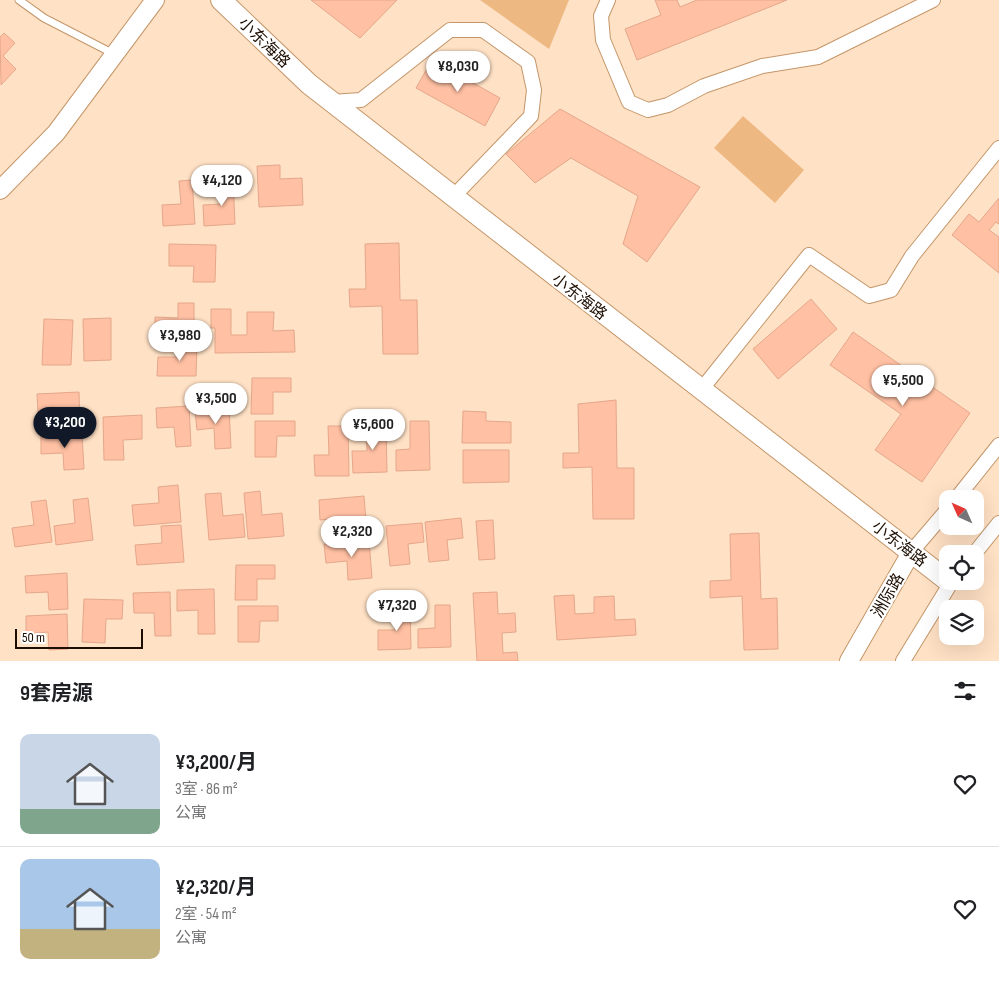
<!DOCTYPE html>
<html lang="zh">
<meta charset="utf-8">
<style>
:root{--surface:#fff;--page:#f6f6f6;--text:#202124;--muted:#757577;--line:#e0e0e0;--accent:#111827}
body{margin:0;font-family:"Sofia Sans Condensed","Noto Sans SC",sans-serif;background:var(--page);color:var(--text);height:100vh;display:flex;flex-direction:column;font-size:19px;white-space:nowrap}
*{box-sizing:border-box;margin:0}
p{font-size:16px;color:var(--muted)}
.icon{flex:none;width:28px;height:28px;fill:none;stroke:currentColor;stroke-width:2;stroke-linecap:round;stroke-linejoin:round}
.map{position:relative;height:661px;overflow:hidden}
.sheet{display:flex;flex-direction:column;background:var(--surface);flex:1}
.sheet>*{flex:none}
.needle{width:32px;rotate:315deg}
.fabs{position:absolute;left:939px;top:490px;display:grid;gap:10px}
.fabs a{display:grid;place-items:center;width:45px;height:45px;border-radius:10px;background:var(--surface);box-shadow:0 5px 20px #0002;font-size:25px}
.scale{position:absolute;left:15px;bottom:12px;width:128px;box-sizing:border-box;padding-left:5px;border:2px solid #1d0d00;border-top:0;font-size:14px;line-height:18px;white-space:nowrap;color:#1d0d00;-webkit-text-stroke:4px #fff;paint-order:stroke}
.price{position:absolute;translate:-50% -42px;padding:0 11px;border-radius:18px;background:#fff;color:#222;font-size:16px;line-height:32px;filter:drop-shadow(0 1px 2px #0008)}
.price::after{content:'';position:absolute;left:50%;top:30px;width:15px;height:11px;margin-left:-8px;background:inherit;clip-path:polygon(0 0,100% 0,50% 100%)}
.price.on{background:var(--accent);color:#fff}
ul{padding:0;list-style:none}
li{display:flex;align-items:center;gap:15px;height:125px;padding:0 20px}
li+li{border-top:1px solid var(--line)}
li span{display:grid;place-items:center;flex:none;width:140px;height:100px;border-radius:10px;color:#555}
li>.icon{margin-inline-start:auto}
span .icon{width:60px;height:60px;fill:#fffc;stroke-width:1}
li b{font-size:21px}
h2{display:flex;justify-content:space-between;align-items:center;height:60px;padding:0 20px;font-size:21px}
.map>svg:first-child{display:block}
.green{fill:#eeb882}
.building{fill:#ffc0a3;stroke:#e4a78b}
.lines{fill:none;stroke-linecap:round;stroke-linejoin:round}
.service-casing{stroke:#c49669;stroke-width:9}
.minor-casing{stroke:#c49669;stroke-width:16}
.tertiary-casing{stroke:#c49669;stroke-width:20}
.secondary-casing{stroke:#c49669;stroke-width:22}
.service{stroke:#fff;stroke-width:7}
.minor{stroke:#fff;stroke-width:14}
.tertiary{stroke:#fff;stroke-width:18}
.secondary{stroke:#fff;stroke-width:20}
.labels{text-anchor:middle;stroke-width:4;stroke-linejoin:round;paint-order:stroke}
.street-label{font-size:16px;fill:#1d0d00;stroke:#fff}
</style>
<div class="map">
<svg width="999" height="661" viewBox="0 0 999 661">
<rect width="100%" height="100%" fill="#ffe1c5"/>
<g class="green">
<path d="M480,0H569L549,49Z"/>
<path d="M743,116L804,170L775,203L714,148Z"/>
</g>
<g class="building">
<path d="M311,0H397L360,38Z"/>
<path d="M655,0H677L680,7L697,0H787L637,60L625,29L661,15Z"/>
<path d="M4,33L15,43L3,56L16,69L1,85L0,37Z"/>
<path d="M432,60L500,98L485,126L416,88Z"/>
<path d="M560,109L700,187L647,262L623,244L638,196L571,158L535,183L506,154Z"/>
<path d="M280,165V179L302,178L303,205L259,207L257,166Z"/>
<path d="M233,179L235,224L204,226L203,205L221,204L220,180Z"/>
<path d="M192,180L195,224L163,226L162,205L181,204L179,181Z"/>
<path d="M999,198V224L996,222L989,230L999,237V273L952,235L969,214L979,222Z"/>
<path d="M399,243L400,300H417L418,354H383L382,306L350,307L349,289H366L365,244Z"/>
<path d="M169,244L216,245L215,282H193L194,266H169Z"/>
<path d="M811,299L837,329L778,379L753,349Z"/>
<path d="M178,303H194V337L155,336V317L178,318Z"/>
<path d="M211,309H231V335H247V312H274L273,331L294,330L295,352L215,353V328H211Z"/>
<path d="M111,318V360L84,361L83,319Z"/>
<path d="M44,319L73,320L71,365H42Z"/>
<path d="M853,332L970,413L922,482L875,450L901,414L830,365Z"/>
<path d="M180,342L197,343L196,376H157L158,357H180Z"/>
<path d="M252,378H291V392H273V414H251Z"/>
<path d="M79,392L80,427L60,428V411L38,412L37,394Z"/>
<path d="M616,400L617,468H634V519H593L592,467L563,468V453H579L578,404Z"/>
<path d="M189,406L191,446L176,447L174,427L157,428L156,408Z"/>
<path d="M229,407L231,448L215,449L214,428L197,430L195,410Z"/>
<path d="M463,411L486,412V421L511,422V443H462Z"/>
<path d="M142,415V439L123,440L124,460H104L103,417Z"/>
<path d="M255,421H295V436H277L276,457H255Z"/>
<path d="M410,421H429L430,470L396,471V450L410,449Z"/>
<path d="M386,422L387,472L353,473L352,451H367L366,423Z"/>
<path d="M328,426H348L349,476H315L314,455H329Z"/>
<path d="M82,434L84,469L64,470L63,453L41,454V436Z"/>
<path d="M463,450H509V482L463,483Z"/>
<path d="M178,485L181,522L134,526L132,505L159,503L158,487Z"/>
<path d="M260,491L262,515L282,513L284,536L248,539L244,493Z"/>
<path d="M221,493L223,516L243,514L245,537L209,540L205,494Z"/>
<path d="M364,496L367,534L343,536L341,518L320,520L319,500Z"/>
<path d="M88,498L93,540L56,545L54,526L75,523L73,500Z"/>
<path d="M46,500L52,542L15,547L12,528L34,525L31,502Z"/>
<path d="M461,518L463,538L447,540L449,560L429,562L425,522Z"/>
<path d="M493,520L495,559L479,560L476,521Z"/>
<path d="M422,523L424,542L408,544L410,564L390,566L386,526Z"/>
<path d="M181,525L184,562L137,565L135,545L162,543L161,526Z"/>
<path d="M759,533L761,599L777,598L778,649L744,650L742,596L710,598V581L731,580L730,534Z"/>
<path d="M369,540L372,578L348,580L347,561L326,563L324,544Z"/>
<path d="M236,565H275V579H257V600H235Z"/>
<path d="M67,573L68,609L49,610L48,592L26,593L25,576Z"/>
<path d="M214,589L215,634H198V610L177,611V590Z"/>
<path d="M170,592L171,636H155L154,613H134L133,593Z"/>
<path d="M497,592L498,614L515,613L516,632L502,633L503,653L517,652L518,661H477L473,593Z"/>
<path d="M574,595L575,614L594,613V597L614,596L615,620L635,619L636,635L557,640L554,596Z"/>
<path d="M84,599L123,600L122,619H106L105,643L82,642Z"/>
<path d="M435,605H450L451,647L418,648V629L435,628Z"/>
<path d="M238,606H278V621H260L259,642H238Z"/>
<path d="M410,606L411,649L378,650V630H395V607Z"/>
<path d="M67,614L68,649L49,650L48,632L26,634V616Z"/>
</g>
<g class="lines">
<defs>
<path id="service" d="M19,0L44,18L114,54"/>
<g id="minor">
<path d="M608,0L601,16L603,40L629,102L648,110L668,105L704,86L762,66L818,57L933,0"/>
<path d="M331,102L361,100L450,30H483L528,62L534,90L531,116L453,197"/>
<path d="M701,390L809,255L869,296L891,290L912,256L999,148"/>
<path d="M956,499L999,445"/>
<path d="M912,551L948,509"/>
<path d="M974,554L999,523"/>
<path d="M903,661L952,581"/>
</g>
<g id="tertiary">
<path d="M0,190L56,133L155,0"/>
<path d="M849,661L912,551"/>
</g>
<path id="secondary" d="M221,0L309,84L948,581"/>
</defs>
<use href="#service" class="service-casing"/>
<use href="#minor" class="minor-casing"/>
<use href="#tertiary" class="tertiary-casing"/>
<use href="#secondary" class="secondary-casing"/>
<use href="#service" class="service"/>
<use href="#minor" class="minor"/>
<use href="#tertiary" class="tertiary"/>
<use href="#secondary" class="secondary"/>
</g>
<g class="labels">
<g class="street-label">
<text transform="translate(265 42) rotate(44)" y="6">小东海路</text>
<text transform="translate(580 296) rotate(38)" y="6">小东海路</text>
<text transform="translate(900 543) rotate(38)" y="6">小东海路</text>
<text transform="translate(887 595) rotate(-60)" y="6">洲际路</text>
</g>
</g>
</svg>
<div class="fabs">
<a><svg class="needle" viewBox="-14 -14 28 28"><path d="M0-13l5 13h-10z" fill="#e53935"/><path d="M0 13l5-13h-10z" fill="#757577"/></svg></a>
<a><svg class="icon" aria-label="locate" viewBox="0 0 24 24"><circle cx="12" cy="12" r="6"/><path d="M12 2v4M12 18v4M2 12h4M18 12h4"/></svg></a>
<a><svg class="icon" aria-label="layers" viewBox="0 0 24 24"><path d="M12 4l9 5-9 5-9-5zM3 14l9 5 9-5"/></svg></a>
</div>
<div class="scale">50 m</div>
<b class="price" style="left:458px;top:93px">¥8,030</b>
<b class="price" style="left:222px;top:207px">¥4,120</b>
<b class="price" style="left:180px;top:362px">¥3,980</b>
<b class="price" style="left:903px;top:407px">¥5,500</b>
<b class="price" style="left:216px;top:425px">¥3,500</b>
<b class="price on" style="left:65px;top:449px">¥3,200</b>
<b class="price" style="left:373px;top:451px">¥5,600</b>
<b class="price" style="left:352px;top:558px">¥2,320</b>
<b class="price" style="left:397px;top:632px">¥7,320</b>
</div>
<section class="sheet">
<h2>9套房源<svg class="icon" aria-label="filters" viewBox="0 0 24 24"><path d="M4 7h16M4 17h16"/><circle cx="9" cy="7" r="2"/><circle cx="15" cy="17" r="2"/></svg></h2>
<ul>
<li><span style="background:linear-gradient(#c9d6e8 75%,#7fa58c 0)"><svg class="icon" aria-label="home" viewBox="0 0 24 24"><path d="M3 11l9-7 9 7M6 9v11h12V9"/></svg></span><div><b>¥3,200/月</b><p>3室 · 86 m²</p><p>公寓</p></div><svg class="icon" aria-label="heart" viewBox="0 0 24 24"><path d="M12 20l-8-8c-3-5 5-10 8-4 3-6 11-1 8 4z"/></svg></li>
<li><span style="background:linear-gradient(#a9c7e8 70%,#c2b280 0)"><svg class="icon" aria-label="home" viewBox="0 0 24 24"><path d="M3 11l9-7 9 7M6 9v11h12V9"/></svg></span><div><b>¥2,320/月</b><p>2室 · 54 m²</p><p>公寓</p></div><svg class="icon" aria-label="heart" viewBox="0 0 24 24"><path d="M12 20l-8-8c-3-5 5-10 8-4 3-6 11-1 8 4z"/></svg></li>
</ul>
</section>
